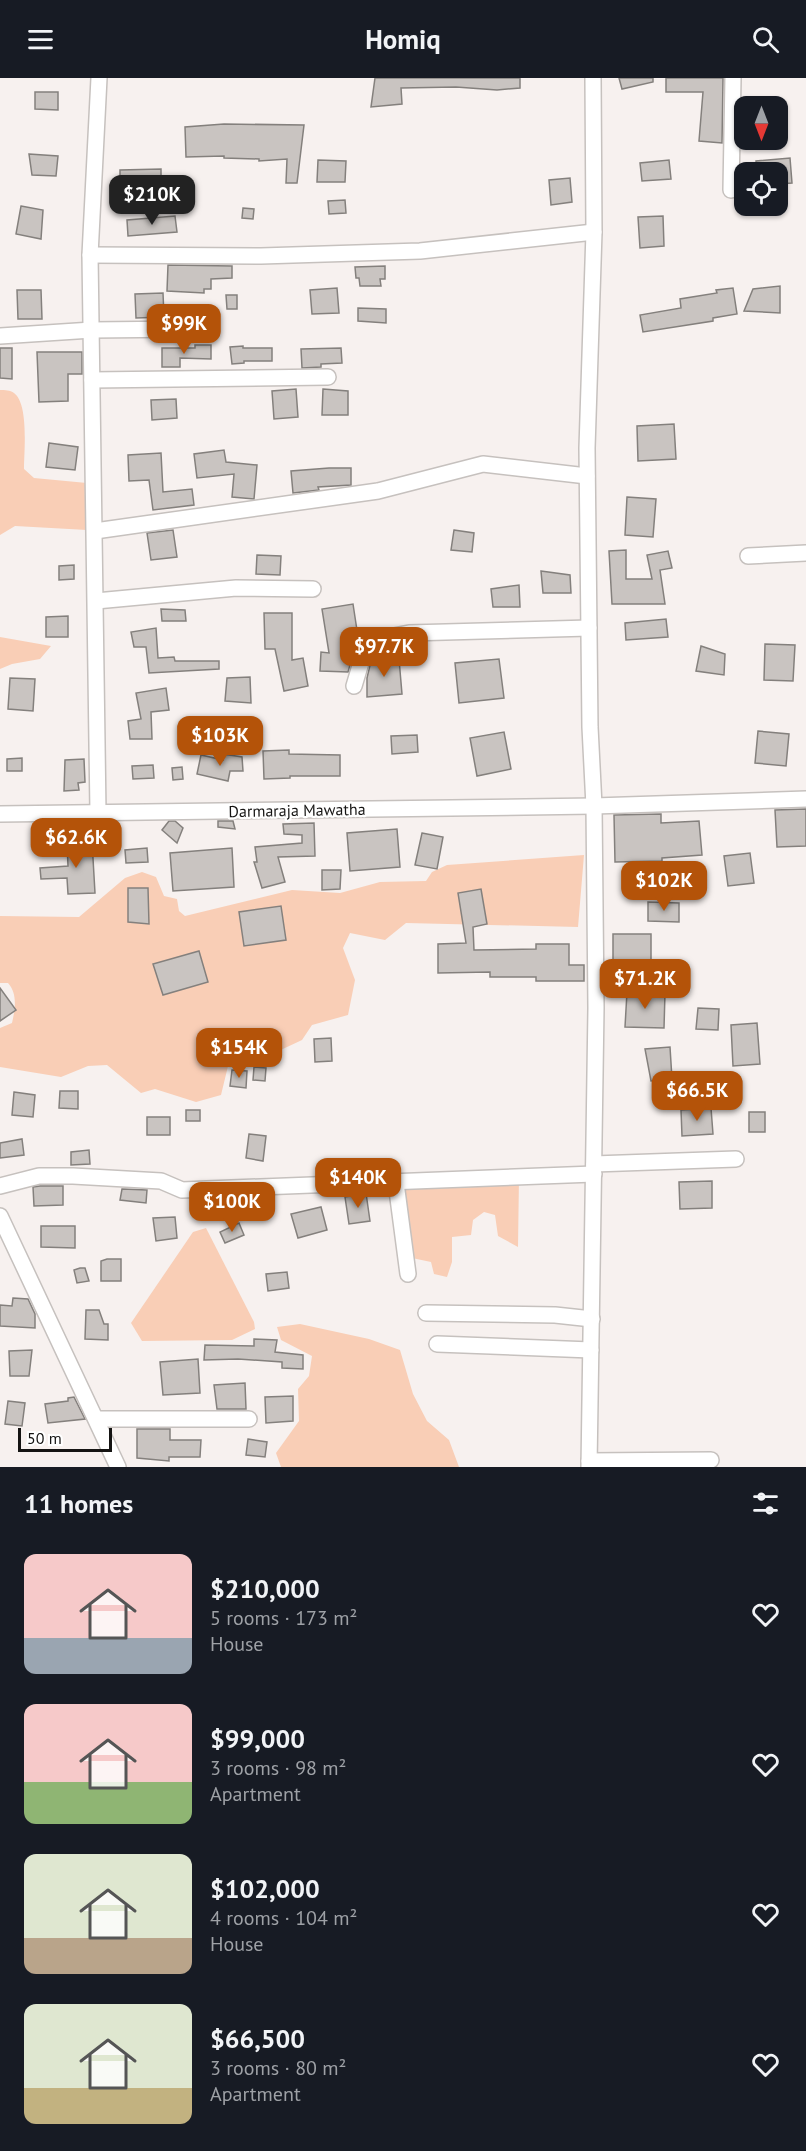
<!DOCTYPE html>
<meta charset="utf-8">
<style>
:root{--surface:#171b24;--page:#20242c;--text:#f1f3f6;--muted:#9ea1a6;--accent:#b45309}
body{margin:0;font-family:"PT Sans",sans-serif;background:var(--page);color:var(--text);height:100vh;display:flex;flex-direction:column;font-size:22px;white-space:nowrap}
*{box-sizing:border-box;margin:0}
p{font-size:20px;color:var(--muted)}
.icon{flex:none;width:33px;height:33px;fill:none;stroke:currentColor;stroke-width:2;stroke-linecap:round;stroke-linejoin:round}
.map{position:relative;height:1389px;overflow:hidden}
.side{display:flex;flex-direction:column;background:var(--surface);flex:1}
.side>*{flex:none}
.needle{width:39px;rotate:180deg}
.fabs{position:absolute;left:734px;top:18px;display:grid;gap:12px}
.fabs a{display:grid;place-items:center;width:54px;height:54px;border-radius:12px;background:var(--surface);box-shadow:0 2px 4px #0004;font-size:30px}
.scale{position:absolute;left:18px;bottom:15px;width:94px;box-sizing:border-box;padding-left:6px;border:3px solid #151413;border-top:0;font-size:16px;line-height:21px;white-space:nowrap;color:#151413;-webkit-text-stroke:4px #fff;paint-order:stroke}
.price{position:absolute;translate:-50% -51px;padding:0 14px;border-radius:12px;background:var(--accent);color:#fff;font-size:20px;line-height:39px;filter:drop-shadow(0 2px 3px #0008)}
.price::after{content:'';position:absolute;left:50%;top:36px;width:18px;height:14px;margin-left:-9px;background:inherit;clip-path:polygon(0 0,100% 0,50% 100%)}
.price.selected{background:#222;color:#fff}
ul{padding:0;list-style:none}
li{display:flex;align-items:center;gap:18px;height:150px;padding:0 24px}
li span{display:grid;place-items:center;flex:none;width:168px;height:120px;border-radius:12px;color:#555}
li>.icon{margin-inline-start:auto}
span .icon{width:72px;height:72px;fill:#fffc;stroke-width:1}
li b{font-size:26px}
h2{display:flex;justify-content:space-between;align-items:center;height:72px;padding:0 24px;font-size:26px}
header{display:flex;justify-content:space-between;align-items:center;height:78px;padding:0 24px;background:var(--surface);font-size:27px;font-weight:700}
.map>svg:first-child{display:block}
.green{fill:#f9ceb6}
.building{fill:#c9c4c1;stroke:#84807d;stroke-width:1.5}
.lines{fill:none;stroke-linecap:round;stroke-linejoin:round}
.street-casing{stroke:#c6c1be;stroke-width:18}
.street{stroke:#fff;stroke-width:15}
.labels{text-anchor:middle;stroke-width:4.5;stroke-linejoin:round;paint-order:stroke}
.street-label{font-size:16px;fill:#151413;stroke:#fff}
</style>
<header><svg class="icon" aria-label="menu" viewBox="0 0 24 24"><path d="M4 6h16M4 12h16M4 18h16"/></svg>Homiq<svg class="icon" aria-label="search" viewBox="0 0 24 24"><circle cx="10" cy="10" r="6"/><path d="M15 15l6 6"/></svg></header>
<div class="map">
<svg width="806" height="1389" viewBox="0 0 806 1389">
<rect width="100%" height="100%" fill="#f7f1ef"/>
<g class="green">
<path d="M0,312C5,312 10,312 14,315C29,326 24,374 24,391L34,400L87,405V452L15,448L0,457Z"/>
<path d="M0,559L51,568L40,581L12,586L0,591Z"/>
<path d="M584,777L578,849L406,845L385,862L350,855L343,870L355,902L348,937L312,947L302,962L270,977L243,978L229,984L221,1017L196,1024L155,1011L141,1015L107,987L88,988L61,999L0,989V950L12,945C15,932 18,916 8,905H0V838L79,839L125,800L142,794L156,799L164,818L177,821L179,833L185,838L292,812L340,815L380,804L426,803L432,794L447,787Z"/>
<path d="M519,1099L518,1169L498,1158L495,1137L484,1134L473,1142L471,1157L452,1159V1184L447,1199L434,1196L431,1184L412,1180L403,1105Z"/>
<path d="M206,1150L254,1244L255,1251L232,1262L142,1263L131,1245L193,1154Z"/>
<path d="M300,1246L369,1261L400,1272L413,1316L427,1343L449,1362L459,1389H281L276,1375L299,1343L298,1311L309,1298L312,1278L281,1262L277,1249Z"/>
</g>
<g class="building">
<path d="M375,0H520V10L497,12L456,9L401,10L402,26L371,29Z"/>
<path d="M619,0H653V4L622,11Z"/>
<path d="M666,0H723L722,65L699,63L703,14H666Z"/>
<path d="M35,14H58V32L35,31Z"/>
<path d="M224,46L304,47L297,105H286L287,81L259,83V81L224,80V78L186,79L185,49Z"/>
<path d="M29,76L58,78L56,98L32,97Z"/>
<path d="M790,80L792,105L777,106V94H757L756,83Z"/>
<path d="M318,82L346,83L345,104H317Z"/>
<path d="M669,82L671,101L642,103L640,85Z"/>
<path d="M161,91V103L120,104V92Z"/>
<path d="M570,100L572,124L551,127L549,102Z"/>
<path d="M345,122L346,135L329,136L328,123Z"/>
<path d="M21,128L43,132L41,161L16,156Z"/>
<path d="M243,130L254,131L253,141L242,140Z"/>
<path d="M175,138L177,154L128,158L127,142Z"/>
<path d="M663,138L664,168L640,170L638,139Z"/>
<path d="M168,187L232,188V200L211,201V211H204V215L167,213Z"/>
<path d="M385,188V201H380L381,208H360L359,200H356L355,189Z"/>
<path d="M780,208V235L744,233L753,211Z"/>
<path d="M337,210L339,235L312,236L310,212Z"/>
<path d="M733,210L737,236L713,240V243L643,254L640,237L681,230L680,221L717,215L716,212Z"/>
<path d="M17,212H41L42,241H18Z"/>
<path d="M163,215L164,239L136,240L135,216Z"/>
<path d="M226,217H237V231H227Z"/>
<path d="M358,230L386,231V245L358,243Z"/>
<path d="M195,267H211V281L180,280V289H162V270H195Z"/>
<path d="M243,268V270H272V283H244V285L232,286L230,269Z"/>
<path d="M0,270H12V301L0,300Z"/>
<path d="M341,270L342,285L321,286V289L302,290L301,271Z"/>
<path d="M37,274H82V296H68V323L39,324Z"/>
<path d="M296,311L298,339L274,341L272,313Z"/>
<path d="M323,311L348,313V337H322Z"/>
<path d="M176,321L177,340L152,342L151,322Z"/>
<path d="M674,346L676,381L638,383L637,348Z"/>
<path d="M49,365L78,369L75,392L46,389Z"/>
<path d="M224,372L226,384L257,387L254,421L232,419L234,396L197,400L194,376Z"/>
<path d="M161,375L163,414L192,411L194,427L153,432L149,402L129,403L128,377Z"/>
<path d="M329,390H351V407L318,409L319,412L293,415L291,393Z"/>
<path d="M627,419L656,421L653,459L625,457Z"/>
<path d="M173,452L177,479L151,482L147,455Z"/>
<path d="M454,452L474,455L472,474L451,472Z"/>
<path d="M626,472V501H652L647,477L668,473L672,490L660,492L665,526H612L609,473Z"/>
<path d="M257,477L281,478L280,497L256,496Z"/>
<path d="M74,487V501L59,502V488Z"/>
<path d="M541,493L570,497L571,515H543Z"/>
<path d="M519,507L520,529H493L491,511Z"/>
<path d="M353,526L358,559L353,560L352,580L348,594L320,593L321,574L329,575L322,531Z"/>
<path d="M161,531L185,532L186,543H162Z"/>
<path d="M264,535H292V582L303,580L308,608L284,613L275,571H265Z"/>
<path d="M68,538V559H46V539Z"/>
<path d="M666,541L668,559L626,562L625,545Z"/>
<path d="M156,550L158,580L174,579L175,583H219V591L149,595L146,569H134L131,554Z"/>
<path d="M765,566L795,567L793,603L764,602Z"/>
<path d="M701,568L725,576L724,597L696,593Z"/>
<path d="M399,581L402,616L367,619V600L371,583Z"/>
<path d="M499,581L504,620L459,625L455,585Z"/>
<path d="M250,599L251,625L225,623L227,600Z"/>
<path d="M10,600L35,601L33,633L8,631Z"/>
<path d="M166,610L169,632L151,634L152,661H130L128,643L141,641L136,615Z"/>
<path d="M758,653L789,656L786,688L755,685Z"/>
<path d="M504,654L511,691L477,698L470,660Z"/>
<path d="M417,657L418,674L392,676L391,658Z"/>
<path d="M289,672V676L340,677V698H290V700L264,701L263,673Z"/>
<path d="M223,676L242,679L243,693H230L228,703L197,696L201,677L223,682Z"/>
<path d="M22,680V693H7V681Z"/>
<path d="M84,681L85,704L78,705L79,712L64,713L65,682Z"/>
<path d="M153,687L154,700L133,701L132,688Z"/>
<path d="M182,689L183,701L173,702L172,690Z"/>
<path d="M806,731V768L777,769L775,732Z"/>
<path d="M661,736V745L699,743L702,777L662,780V783L615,784L614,737Z"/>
<path d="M169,743H175L183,750L177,765L162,752Z"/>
<path d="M218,743H233L235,751L218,749Z"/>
<path d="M314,745L315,778L278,779L285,804L262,810L254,784H257L255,769L302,765V757L284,756L283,746Z"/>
<path d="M397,751L400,789L350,793L347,755Z"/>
<path d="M422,755L443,759L437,791L415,787Z"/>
<path d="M92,763L95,815L68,816L67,800L41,801L40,790L68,788L67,765Z"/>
<path d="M147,770L148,784L126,785L125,772Z"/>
<path d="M232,770L234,809L173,813L170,775Z"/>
<path d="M750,775L754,805L728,808L724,778Z"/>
<path d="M322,792H341L340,811L322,812Z"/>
<path d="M128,810H148L149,846L128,844Z"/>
<path d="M481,811L487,846L473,849L474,872L536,871V866H569V887H584V903H536V899H490V894L438,895V866L466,865L458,815Z"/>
<path d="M648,824L679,825V844L648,843Z"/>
<path d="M281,828L286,862L244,868L239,834Z"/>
<rect x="613" y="856" width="38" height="28"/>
<path d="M199,873L208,904L163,917L153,886Z"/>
<path d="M0,910L16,932L0,943Z"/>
<path d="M627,914L665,915L664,950L625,949Z"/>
<path d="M698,930L719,931L718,952L696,951Z"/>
<path d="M757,945L760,986L733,988L731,947Z"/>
<path d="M331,960L332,983L315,984L314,961Z"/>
<path d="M670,969L672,1001L651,1003L645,971Z"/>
<path d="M254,989L266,990L265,1003L253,1002Z"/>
<path d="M232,992L247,993L246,1010L230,1008Z"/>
<path d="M60,1013H78V1031L59,1030Z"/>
<path d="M14,1014L35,1017L33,1039L12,1037Z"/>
<path d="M711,1030L713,1056L682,1058L681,1032Z"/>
<rect x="186" y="1032" width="14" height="11"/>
<rect x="749" y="1034" width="16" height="20"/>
<rect x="147" y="1039" width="23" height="18"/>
<path d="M249,1056L266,1058L263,1083L246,1080Z"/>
<path d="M22,1061L24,1077L0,1080V1065Z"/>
<path d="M89,1072L90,1086L71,1087V1074Z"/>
<path d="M712,1103V1130L680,1131L679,1104Z"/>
<path d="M40,1108H63V1127L34,1128L33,1109Z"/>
<path d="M122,1111L147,1112L146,1125L120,1122Z"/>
<path d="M366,1115L370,1143L349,1146L345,1119Z"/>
<path d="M321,1129L327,1152L298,1160L291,1136Z"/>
<path d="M175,1139L177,1160L156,1163L153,1140Z"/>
<path d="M239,1145L244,1157L225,1165L220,1154Z"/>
<path d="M41,1148H75V1170L41,1169Z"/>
<path d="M107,1181H121V1203H101V1183Z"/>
<path d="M80,1190H85L89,1203L77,1205L74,1192Z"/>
<path d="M287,1194L289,1210L268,1213L266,1196Z"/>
<path d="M13,1220L28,1221L35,1236V1250L0,1248V1227L12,1228Z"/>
<path d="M86,1232H99L104,1246H108V1262L85,1261Z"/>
<path d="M254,1261L277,1262L275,1274L303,1277V1291L282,1290V1284L238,1281L204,1282L205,1267L254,1268Z"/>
<path d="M32,1272L29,1298H10L9,1273Z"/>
<path d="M198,1281L200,1315L163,1317L160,1284Z"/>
<path d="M245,1305L246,1331H217L214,1307Z"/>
<path d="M293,1318V1343L266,1345L265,1319Z"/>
<path d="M74,1319L85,1341L48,1345L45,1326L68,1323V1320Z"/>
<path d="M8,1323L25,1325L22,1348L5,1346Z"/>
<path d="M137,1351H170V1362H201L200,1379H169V1383L137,1380Z"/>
<path d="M248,1361L267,1364L265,1379L246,1377Z"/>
</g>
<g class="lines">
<defs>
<g id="street">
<path d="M731,112L733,0"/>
<path d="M90,177L261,178L420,173L594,154"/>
<path d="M0,258L92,252L187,251L204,245"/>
<path d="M92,302L328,299"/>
<path d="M95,453L378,413L483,386L587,398"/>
<path d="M748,478L806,475"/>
<path d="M96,523L236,510L313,511"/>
<path d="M354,608L365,571L384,560L409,555L589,550"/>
<path d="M98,735L90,177L99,0"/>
<path d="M0,736L594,728L806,721"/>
<path d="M594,1086L736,1081"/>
<path d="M396,1105L408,1196"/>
<path d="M0,1108L39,1098H73L161,1103L182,1112L594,1096"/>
<path d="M0,1138L118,1389"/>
<path d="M426,1235L555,1237L592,1241"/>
<path d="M437,1266L591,1272"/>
<path d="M97,1341H249"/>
<path d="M589,1383L711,1382"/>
<path d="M589,1389L596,930L594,728L590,649L587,370L594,154L593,0"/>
</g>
</defs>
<use href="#street" class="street-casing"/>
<use href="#street" class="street"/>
</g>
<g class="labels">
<g class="street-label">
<text transform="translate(297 732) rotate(-1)" y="6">Darmaraja Mawatha</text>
</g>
</g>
</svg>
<div class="fabs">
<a><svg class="needle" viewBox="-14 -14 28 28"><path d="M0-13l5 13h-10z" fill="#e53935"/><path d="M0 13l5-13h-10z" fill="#9ea1a6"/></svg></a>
<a><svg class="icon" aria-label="locate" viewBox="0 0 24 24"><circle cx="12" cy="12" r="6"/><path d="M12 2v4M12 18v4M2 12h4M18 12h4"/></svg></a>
</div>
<div class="scale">50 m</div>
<b class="price selected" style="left:152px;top:148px">$210K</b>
<b class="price" style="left:184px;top:277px">$99K</b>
<b class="price" style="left:384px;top:600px">$97.7K</b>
<b class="price" style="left:220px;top:689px">$103K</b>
<b class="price" style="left:76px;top:791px">$62.6K</b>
<b class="price" style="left:664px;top:834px">$102K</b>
<b class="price" style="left:645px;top:932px">$71.2K</b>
<b class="price" style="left:239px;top:1001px">$154K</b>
<b class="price" style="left:697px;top:1044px">$66.5K</b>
<b class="price" style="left:358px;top:1131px">$140K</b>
<b class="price" style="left:232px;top:1155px">$100K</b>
</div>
<section class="side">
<h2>11 homes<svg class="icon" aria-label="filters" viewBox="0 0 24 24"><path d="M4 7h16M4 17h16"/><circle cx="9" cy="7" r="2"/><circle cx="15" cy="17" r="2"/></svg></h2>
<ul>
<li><span style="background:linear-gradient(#f6c9c9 70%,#9aa5b1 0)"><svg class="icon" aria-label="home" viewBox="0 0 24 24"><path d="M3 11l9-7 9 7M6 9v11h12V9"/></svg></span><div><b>$210,000</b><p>5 rooms · 173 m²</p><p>House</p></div><svg class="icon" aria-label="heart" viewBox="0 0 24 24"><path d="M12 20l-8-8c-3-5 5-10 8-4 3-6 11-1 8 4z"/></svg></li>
<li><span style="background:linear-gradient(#f6c9c9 65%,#8fb573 0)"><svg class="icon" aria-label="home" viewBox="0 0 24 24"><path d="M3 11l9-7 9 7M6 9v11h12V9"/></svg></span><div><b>$99,000</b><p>3 rooms · 98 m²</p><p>Apartment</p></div><svg class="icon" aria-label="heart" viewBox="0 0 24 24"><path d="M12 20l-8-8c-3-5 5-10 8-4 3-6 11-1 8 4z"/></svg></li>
<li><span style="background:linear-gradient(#dfe7d0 70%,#b9a48a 0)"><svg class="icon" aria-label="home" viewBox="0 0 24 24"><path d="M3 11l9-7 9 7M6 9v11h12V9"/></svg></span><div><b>$102,000</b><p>4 rooms · 104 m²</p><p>House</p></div><svg class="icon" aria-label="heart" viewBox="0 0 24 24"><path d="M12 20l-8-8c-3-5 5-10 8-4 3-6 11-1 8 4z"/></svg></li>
<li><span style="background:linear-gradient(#dfe7d0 70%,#c2b280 0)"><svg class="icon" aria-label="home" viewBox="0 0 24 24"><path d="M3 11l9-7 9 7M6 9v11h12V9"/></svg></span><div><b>$66,500</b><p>3 rooms · 80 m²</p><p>Apartment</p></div><svg class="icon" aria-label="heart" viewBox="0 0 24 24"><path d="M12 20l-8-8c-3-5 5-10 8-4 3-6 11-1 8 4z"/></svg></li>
</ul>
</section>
